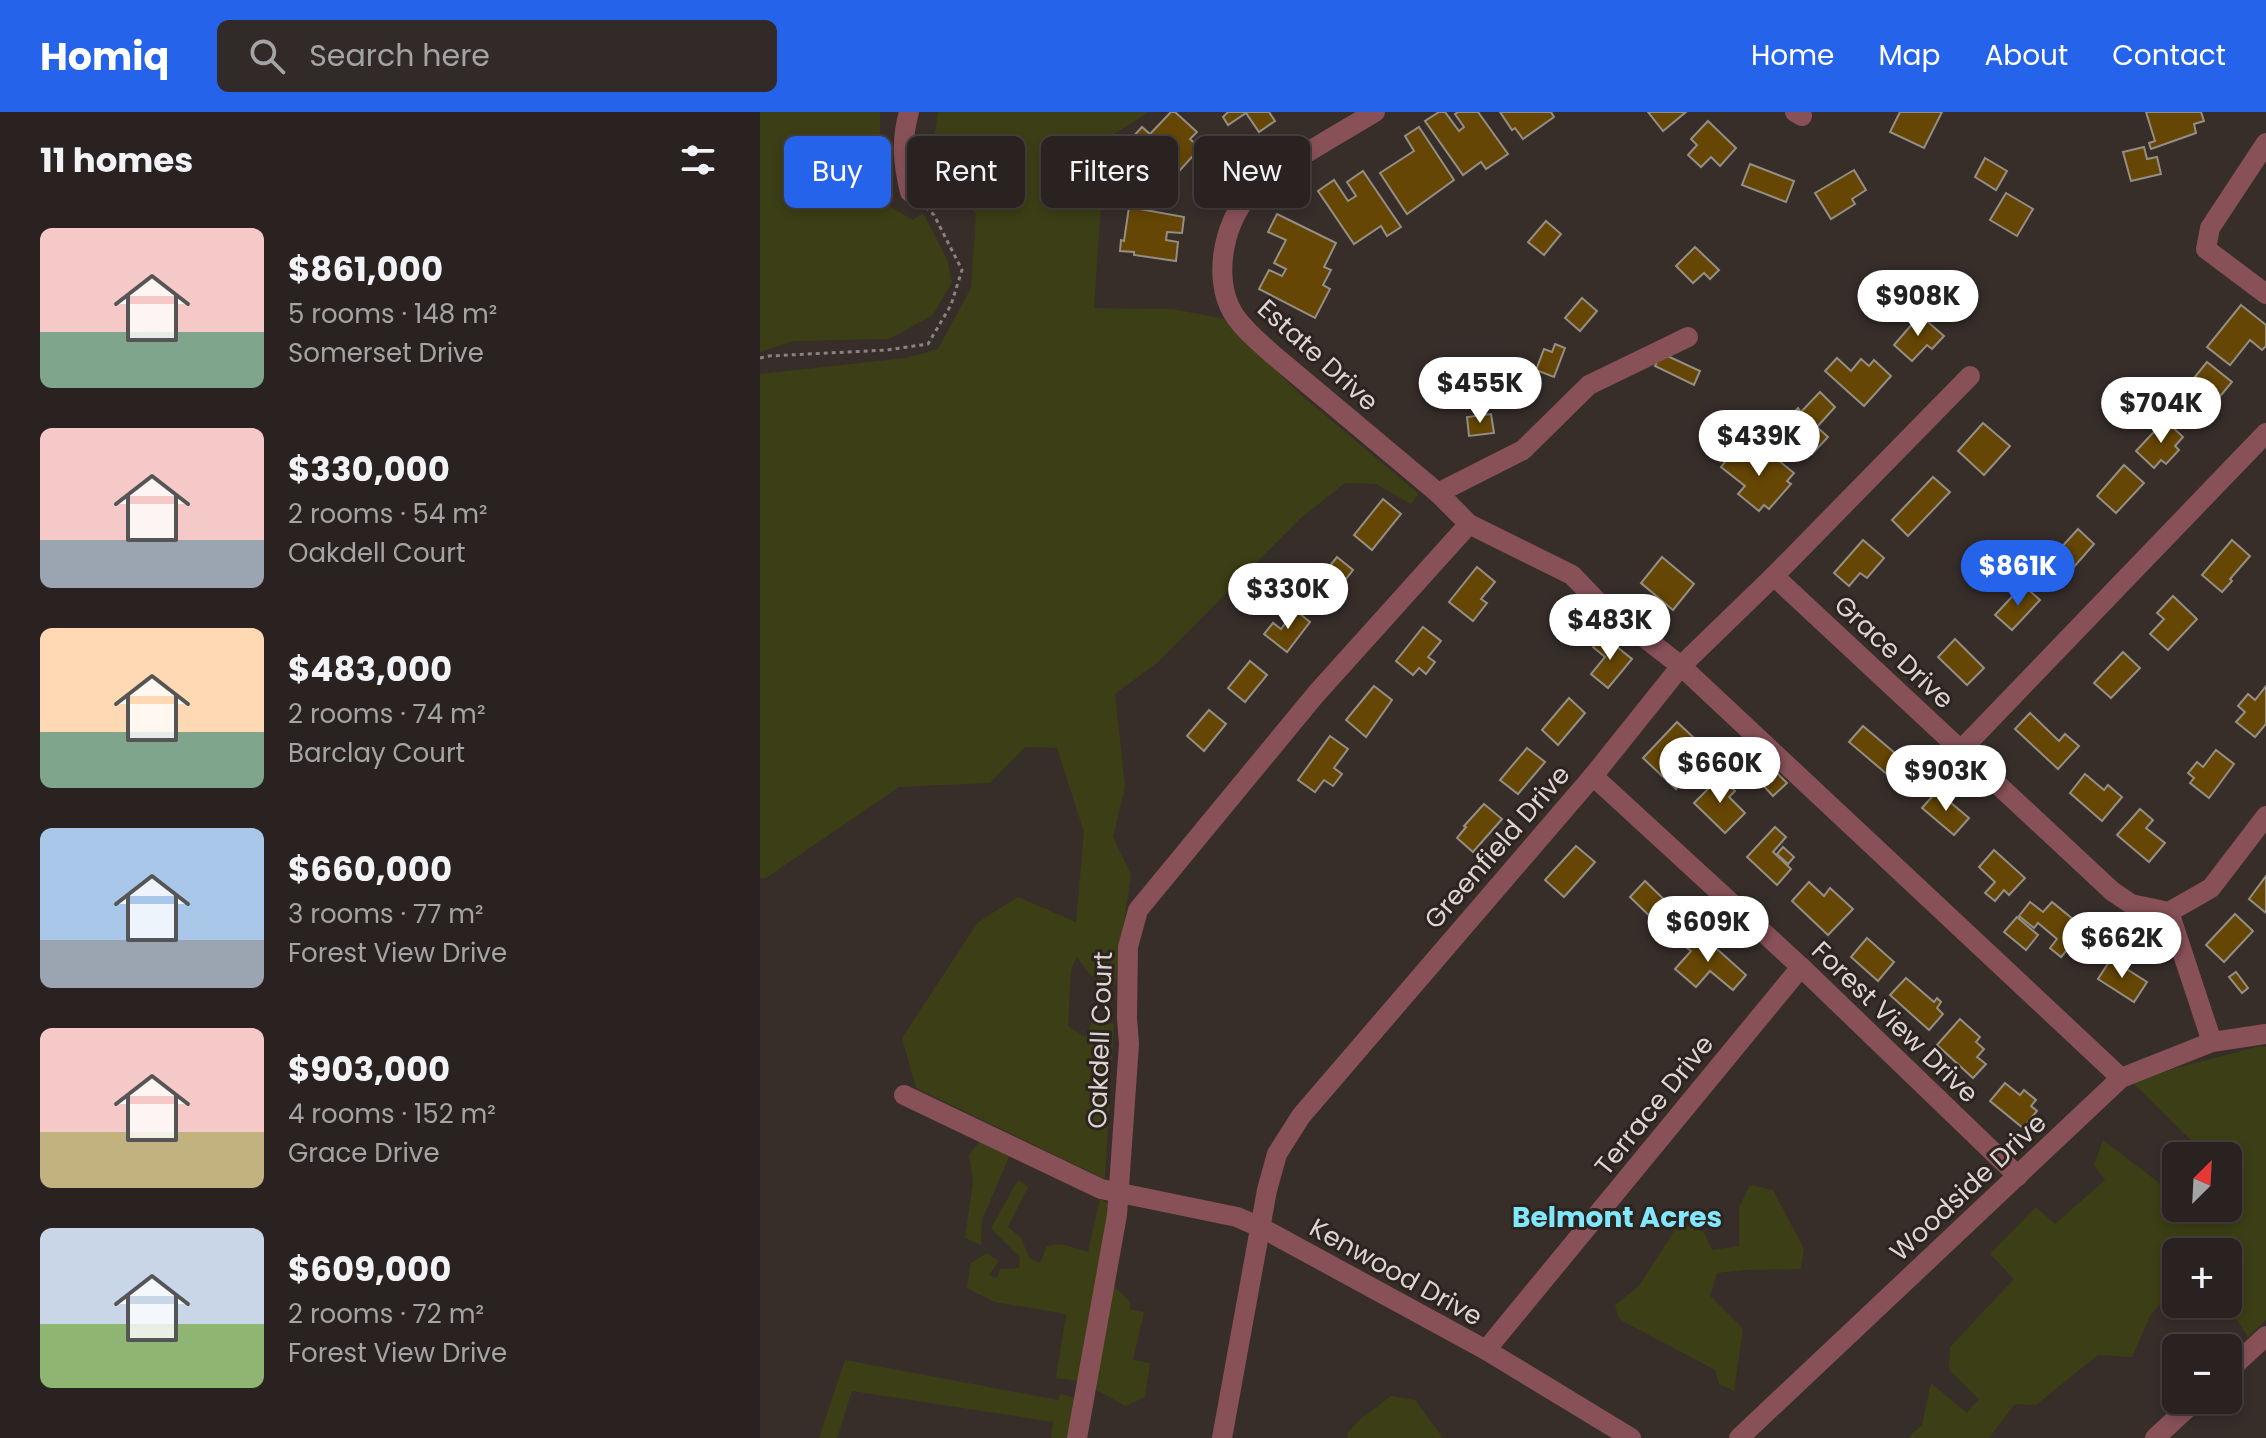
<!DOCTYPE html>
<meta charset="utf-8">
<style>
:root{--surface:#292220;--page:#312a29;--text:#f1f3f6;--muted:#a5a4a5;--line:#453f3e;--accent:#2563eb}
body{margin:0;font-family:Poppins,sans-serif;background:var(--page);color:var(--text);height:100vh;display:flex;flex-direction:column;font-size:30px;white-space:nowrap}
*{box-sizing:border-box;margin:0}
p{font-size:26px;color:var(--muted)}
.icon{flex:none;width:44px;height:44px;fill:none;stroke:currentColor;stroke-width:2;stroke-linecap:round;stroke-linejoin:round}
.map{position:relative;flex:1;overflow:hidden}
.panel{display:flex;flex-direction:column;background:var(--surface);width:760px}
.panel>*{flex:none}
.guide{position:absolute;left:24px;top:24px;width:760px;height:72px;display:flex;gap:16px}
.needle{width:52px;rotate:24deg}
.controls{position:absolute;left:1402px;top:1030px;display:grid;gap:16px}
.controls a{display:grid;place-items:center;width:80px;height:80px;border-radius:12px;background:var(--surface);box-shadow:0 4px 12px #0003,0 0 0 2px var(--line);font-size:40px}
.price{position:absolute;translate:-50% -68px;padding:0 18px;border-radius:28px;background:#fff;color:#222;font-size:26px;line-height:52px;filter:drop-shadow(0 2px 4px #0008)}
.price::after{content:'';position:absolute;left:50%;top:48px;width:24px;height:18px;margin-left:-12px;background:inherit;clip-path:polygon(0 0,100% 0,50% 100%)}
.price.selected{background:var(--accent);color:#fff}
ul{padding:0;list-style:none}
li{display:flex;align-items:center;gap:24px;height:200px;padding:0 40px}
li span{display:grid;place-items:center;flex:none;width:224px;height:160px;border-radius:12px;color:#555}
li>.icon{margin-inline-start:auto}
span .icon{width:96px;height:96px;fill:#fffc;stroke-width:1}
li b{font-size:34px}
h2{display:flex;justify-content:space-between;align-items:center;height:96px;padding:0 40px;font-size:34px}
.tag{padding:0 28px;border-radius:12px;background:var(--surface);box-shadow:0 4px 12px #0003,0 0 0 2px var(--line);font-size:28px;line-height:72px}
.tag.selected{background:var(--accent);color:#fff}
header{display:flex;align-items:center;gap:48px;box-sizing:border-box;height:112px;padding:0 40px;background:var(--accent);color:#fff}
header strong{font-size:38px}
nav{display:flex;gap:44px;margin-inline-start:auto;font-size:28px}
.search{width:560px;height:72px;background:var(--page);display:flex;align-items:center;gap:20px;box-sizing:border-box;padding:0 28px;border-radius:12px;color:var(--muted);font-size:30px}
main{display:flex;flex:1;min-height:0}
.map>svg:first-child{display:block}
.green{fill:#3c3e15}
.building{fill:#654604;stroke:#948e85;stroke-width:2}
.lines{fill:none;stroke-linecap:round;stroke-linejoin:round}
.path{stroke:#8a8280;stroke-width:3;stroke-dasharray:4 4;stroke-linecap:butt}
.minor{stroke:#885158;stroke-width:20}
.labels{text-anchor:middle;stroke-width:6;stroke-linejoin:round;paint-order:stroke}
.street-label{font-size:26px;fill:#dcd5d3;stroke:#2d2420}
.neighbourhood-label{font-size:28px;font-weight:bold;fill:#80e7fc;stroke:#2d2420}
</style>
<header>
<strong>Homiq</strong>
<div class="search"><svg class="icon" aria-label="search" viewBox="0 0 24 24"><circle cx="10" cy="10" r="6"/><path d="M15 15l6 6"/></svg>Search here</div>
<nav><a>Home</a><a>Map</a><a>About</a><a>Contact</a></nav>
</header>
<main>
<section class="panel">
<h2>11 homes<svg class="icon" aria-label="filters" viewBox="0 0 24 24"><path d="M4 7h16M4 17h16"/><circle cx="9" cy="7" r="2"/><circle cx="15" cy="17" r="2"/></svg></h2>
<ul>
<li><span style="background:linear-gradient(#f6c9c9 65%,#7fa58c 0)"><svg class="icon" aria-label="home" viewBox="0 0 24 24"><path d="M3 11l9-7 9 7M6 9v11h12V9"/></svg></span><div><b>$861,000</b><p>5 rooms · 148 m²</p><p>Somerset Drive</p></div></li>
<li><span style="background:linear-gradient(#f6c9c9 70%,#9aa5b1 0)"><svg class="icon" aria-label="home" viewBox="0 0 24 24"><path d="M3 11l9-7 9 7M6 9v11h12V9"/></svg></span><div><b>$330,000</b><p>2 rooms · 54 m²</p><p>Oakdell Court</p></div></li>
<li><span style="background:linear-gradient(#ffd9b3 65%,#7fa58c 0)"><svg class="icon" aria-label="home" viewBox="0 0 24 24"><path d="M3 11l9-7 9 7M6 9v11h12V9"/></svg></span><div><b>$483,000</b><p>2 rooms · 74 m²</p><p>Barclay Court</p></div></li>
<li><span style="background:linear-gradient(#a9c7e8 70%,#9aa5b1 0)"><svg class="icon" aria-label="home" viewBox="0 0 24 24"><path d="M3 11l9-7 9 7M6 9v11h12V9"/></svg></span><div><b>$660,000</b><p>3 rooms · 77 m²</p><p>Forest View Drive</p></div></li>
<li><span style="background:linear-gradient(#f6c9c9 65%,#c2b280 0)"><svg class="icon" aria-label="home" viewBox="0 0 24 24"><path d="M3 11l9-7 9 7M6 9v11h12V9"/></svg></span><div><b>$903,000</b><p>4 rooms · 152 m²</p><p>Grace Drive</p></div></li>
<li><span style="background:linear-gradient(#c9d6e8 60%,#8fb573 0)"><svg class="icon" aria-label="home" viewBox="0 0 24 24"><path d="M3 11l9-7 9 7M6 9v11h12V9"/></svg></span><div><b>$609,000</b><p>2 rooms · 72 m²</p><p>Forest View Drive</p></div></li>
</ul>
</section>
<div class="map">
<svg width="1506" height="1326" viewBox="0 0 1506 1326">
<rect width="100%" height="100%" fill="#372e2a"/>
<g class="green">
<path d="M0,0H120V60L129,94L153,108L163,101L187,147L192,170L173,203L129,227L34,229L0,240Z"/>
<path d="M178,0H389L354,22L343,65L334,196L413,197L464,207L540,282L659,382L651,392L616,372L585,371L541,406L397,551L355,582L365,674L353,725L371,762L355,873L330,863L317,845L311,858L308,914L325,925L333,908L354,912L345,1067L156,976L142,926L218,810L258,785L316,810L324,720L297,636L265,635L230,671L139,675L6,766H0V262L146,246L178,237L211,176L216,102L171,50Z"/>
<path d="M1500,934L1506,935V1208L1488,1225L1467,1192L1468,1140H1416V1176L1391,1202L1372,1245L1338,1243L1276,1293L1255,1292L1229,1326H1148L1162,1313L1171,1271L1207,1301L1219,1287L1189,1258L1190,1235L1254,1167L1230,1142L1276,1095L1295,1112L1345,1068L1334,1053L1343,1028L1402,1073L1416,1057V1096H1468V1044H1427L1436,1033L1372,970L1420,955Z"/>
<path d="M222,1027L251,1040L222,1108L221,1133L205,1126L213,1070L209,1043Z"/>
<path d="M258,1068L268,1075L248,1115L261,1126L270,1147L280,1151L287,1134L302,1132L328,1140L340,1087L351,1093L318,1269L296,1266L306,1202L235,1190L207,1176L211,1151L227,1141L239,1149L229,1163L237,1166L240,1157L259,1156L260,1145L231,1116Z"/>
<path d="M990,1073L1013,1078L1044,1137L1041,1157L985,1158L957,1161L950,1184L983,1217L974,1279L959,1272L955,1258L859,1207L855,1193L879,1174L920,1110L944,1120L952,1138L979,1134V1095Z"/>
<path d="M354,1174L370,1190V1197L384,1200L373,1248L390,1251L385,1285L366,1294L334,1277Z"/>
<path d="M85,1248L298,1288L300,1282L318,1286L310,1326H291L293,1310L92,1279L77,1326H59Z"/>
<path d="M631,1284L655,1288L683,1326H588L587,1322L598,1309Z"/>
</g>
<g class="building">
<path d="M411,0H415L437,20L430,27L440,36L412,67L370,28L382,15L390,22Z"/>
<path d="M468,0H509L515,9L499,20L486,1L468,13L463,5Z"/>
<path d="M679,0H685L699,19L704,15L695,2L698,0H718L748,42L726,57L721,50L703,63L665,9Z"/>
<path d="M740,0H791L794,5L763,27L755,16L752,18Z"/>
<path d="M888,0H926L903,19Z"/>
<path d="M1140,0H1182L1164,36L1130,20Z"/>
<path d="M1386,0H1441L1444,9L1434,12L1436,21L1391,37L1389,31L1395,29Z"/>
<path d="M948,9L976,36L960,54L951,45L941,55L928,43L937,33L931,27Z"/>
<path d="M659,15L694,68L647,102L620,61L654,39L645,24Z"/>
<path d="M1384,35L1387,47L1397,45L1401,62L1371,69L1363,40Z"/>
<path d="M1225,46L1247,59L1236,78L1215,65Z"/>
<path d="M990,52L1034,69L1026,90L982,73Z"/>
<path d="M1094,58L1106,78L1092,87L1095,92L1071,107L1055,81Z"/>
<path d="M603,59L641,115L627,124L621,114L594,132L558,79L574,68L588,89L596,84L587,70Z"/>
<path d="M1246,81L1273,97L1257,124L1230,108Z"/>
<path d="M369,95L424,105L422,121L407,120L406,128L418,130L416,149L374,143V140L360,139L361,128L364,129Z"/>
<path d="M517,102L576,131L564,155L571,158L563,173L570,177L555,206L499,177L509,158L522,164L526,157L514,151L526,128L508,120Z"/>
<path d="M786,109L801,122L784,143L768,130Z"/>
<path d="M935,135L959,158L950,167L944,161L933,171L916,154Z"/>
<path d="M822,186L837,199L820,219L805,206Z"/>
<path d="M1481,193L1506,213V234L1502,238L1490,228L1470,253L1447,235Z"/>
<path d="M1160,203L1184,224L1172,237L1167,233L1152,249L1134,233Z"/>
<path d="M795,232L805,236L794,265L776,258L784,237L792,240Z"/>
<path d="M901,241L940,259L934,273L895,254Z"/>
<path d="M1077,246L1091,259L1101,247L1109,254L1114,248L1131,264L1104,294L1065,259Z"/>
<path d="M1447,250L1472,270L1441,307L1417,287Z"/>
<path d="M1060,280L1075,295L1057,315L1068,325L1052,342L1022,313L1038,296L1041,300Z"/>
<path d="M731,302L734,321L709,324L707,305Z"/>
<path d="M1405,308L1423,325L1415,334L1419,338L1406,352L1401,348L1394,356L1376,339Z"/>
<path d="M1223,311L1250,334L1224,363L1198,339Z"/>
<path d="M977,335L993,348L998,342L1008,350L1013,344L1034,361L1027,369L1031,372L1009,397L1004,393L999,399L978,382L985,374L961,355Z"/>
<path d="M1364,353L1384,371L1356,401L1337,384Z"/>
<path d="M1173,365L1190,380L1148,424L1132,408Z"/>
<path d="M623,387L641,402L612,438L594,423Z"/>
<path d="M1318,417L1334,432L1306,464L1282,443L1292,432L1299,438Z"/>
<path d="M1103,428L1124,446L1107,466L1100,461L1089,474L1074,461Z"/>
<path d="M1472,428L1490,444L1470,467L1472,469L1462,480L1442,463Z"/>
<path d="M577,445L593,458L571,486L554,473Z"/>
<path d="M902,445L934,472L913,498L881,471Z"/>
<path d="M717,455L735,470L721,487L727,491L713,509L689,490Z"/>
<path d="M1263,473L1280,488L1252,518L1235,503Z"/>
<path d="M1413,484L1437,507L1408,538L1390,522L1404,507L1397,501Z"/>
<path d="M535,498L550,510L527,540L504,522L513,511L521,517Z"/>
<path d="M663,515L681,529L668,545L675,550L666,562L659,556L653,563L636,549Z"/>
<path d="M842,523L872,547L848,576L831,562L845,545L833,535Z"/>
<path d="M1195,527L1224,556L1207,573L1178,545Z"/>
<path d="M1363,540L1380,556L1351,586L1334,571Z"/>
<path d="M490,549L507,563L485,590L468,576Z"/>
<path d="M614,574L632,588L606,625L586,608Z"/>
<path d="M1506,574V612L1495,625L1476,610L1485,600L1478,594L1488,582L1495,588Z"/>
<path d="M809,586L825,601L798,633L782,618Z"/>
<path d="M449,598L466,612L444,639L427,624Z"/>
<path d="M1270,601L1299,629L1305,622L1319,634L1298,657L1255,617Z"/>
<path d="M917,610L934,626L924,636L932,643L922,653L931,661L916,677L883,646Z"/>
<path d="M1103,614L1149,653L1135,669L1089,630Z"/>
<path d="M570,624L588,637L574,656L582,662L573,674L564,668L555,680L538,668Z"/>
<path d="M767,636L785,650L758,682L740,668Z"/>
<path d="M1456,638L1474,652L1449,686L1430,671L1434,666L1428,661L1437,650L1443,655Z"/>
<path d="M1013,657L1027,671L1013,684L1000,670Z"/>
<path d="M1325,662L1344,678L1348,673L1362,685L1342,709L1310,681Z"/>
<path d="M960,665L975,679L969,685L985,701L965,721L934,691Z"/>
<path d="M1177,679L1209,706L1194,723L1162,696Z"/>
<path d="M724,692L742,707L713,740L697,726L706,715L704,714Z"/>
<path d="M1380,697L1393,708L1386,716L1405,731L1389,750L1357,723Z"/>
<path d="M1015,715L1026,725L1013,740L1031,757L1017,773L987,745Z"/>
<path d="M816,734L835,750L804,785L785,768Z"/>
<path d="M1023,735L1034,745L1028,752L1017,742Z"/>
<path d="M1234,738L1265,766L1249,783L1244,778L1235,789L1225,781L1235,770L1219,755Z"/>
<path d="M1506,764V801L1489,787Z"/>
<path d="M885,769L917,800L902,816L870,785Z"/>
<path d="M1049,770L1064,784L1070,776L1093,797L1068,823L1032,789Z"/>
<path d="M1270,790L1283,800L1292,790L1325,817L1301,845L1290,836L1297,827L1278,811L1274,816L1259,804Z"/>
<path d="M1475,802L1493,819L1464,850L1446,833Z"/>
<path d="M1257,805L1278,823L1266,838L1244,820Z"/>
<path d="M938,820L986,863L973,878L950,859L936,875L915,857L931,839L926,835Z"/>
<path d="M1107,826L1134,850L1118,869L1091,845Z"/>
<path d="M1351,847L1387,870L1374,890L1338,867Z"/>
<path d="M1476,860L1488,876L1482,881L1469,865Z"/>
<path d="M1146,866L1174,890L1177,886L1181,890L1177,896L1183,902L1169,918L1130,883Z"/>
<path d="M1200,907L1220,925L1216,930L1224,937L1217,945L1226,952L1213,966L1177,933Z"/>
<path d="M1245,971L1260,983L1264,978L1276,988L1271,994L1277,999L1263,1016L1230,989Z"/>
</g>
<g class="lines">
<path class="path" d="M0,246L9,244L127,238L168,232L191,193L202,158L174,103L163,92"/>
<g class="minor">
<path d="M149,0C141,28 143,52 150,80"/>
<path d="M615,0C577,23 529,49 496,76C465,102 451,165 473,201C482,216 498,229 511,241L678,381L709,412L812,463L837,489L921,554L1361,966"/>
<path d="M1035,0L1042,4"/>
<path d="M1506,31L1450,116L1446,137L1506,182"/>
<path d="M678,381L763,338L829,273L928,225"/>
<path d="M1014,464L1352,779L1371,792L1409,800L1451,776L1506,704"/>
<path d="M1200,639L1506,321"/>
<path d="M833,664L1041,855L1258,1064"/>
<path d="M1409,800L1452,930"/>
<path d="M144,983L341,1077L477,1105L502,1116L726,1238L871,1326"/>
<path d="M726,1238L1041,855"/>
<path d="M1468,1259L1506,1224"/>
<path d="M317,1326L357,1103L369,932L367,906L368,835L378,798L556,582L709,412"/>
<path d="M462,1326L507,1078L517,1042L541,1004L833,664L921,554L1014,464L1210,264"/>
<path d="M979,1326L1361,966L1452,930L1506,922"/>
<path d="M1395,1326L1436,1288"/>
</g>
</g>
<g class="labels">
<g class="street-label">
<text transform="translate(558 243) rotate(42)" y="9">Estate Drive</text>
<text transform="translate(1134 540) rotate(43)" y="9">Grace Drive</text>
<text transform="translate(737 735) rotate(-49)" y="9">Greenfield Drive</text>
<text transform="translate(1135 910) rotate(44)" y="9">Forest View Drive</text>
<text transform="translate(340 928) rotate(-88)" y="9">Oakdell Court</text>
<text transform="translate(894 993) rotate(-51)" y="9">Terrace Drive</text>
<text transform="translate(1208 1075) rotate(-43)" y="9">Woodside Drive</text>
<text transform="translate(636 1160) rotate(29)" y="9">Kenwood Drive</text>
</g>
<g class="neighbourhood-label">
<text x="857" y="1115">Belmont Acres</text>
</g>
</g>
</svg>
<div class="controls">
<a><svg class="needle" viewBox="-14 -14 28 28"><path d="M0-13l5 13h-10z" fill="#e53935"/><path d="M0 13l5-13h-10z" fill="#a5a4a5"/></svg></a>
<a>+</a>
<a>−</a>
</div>
<b class="price" style="left:1158px;top:226px">$908K</b>
<b class="price" style="left:720px;top:313px">$455K</b>
<b class="price" style="left:1401px;top:333px">$704K</b>
<b class="price" style="left:999px;top:366px">$439K</b>
<b class="price selected" style="left:1258px;top:496px">$861K</b>
<b class="price" style="left:528px;top:519px">$330K</b>
<b class="price" style="left:850px;top:550px">$483K</b>
<b class="price" style="left:960px;top:693px">$660K</b>
<b class="price" style="left:1186px;top:701px">$903K</b>
<b class="price" style="left:948px;top:852px">$609K</b>
<b class="price" style="left:1362px;top:868px">$662K</b>
<div class="guide">
<a class="tag selected">Buy</a>
<a class="tag">Rent</a>
<a class="tag">Filters</a>
<a class="tag">New</a>
</div>
</div>
</main>
